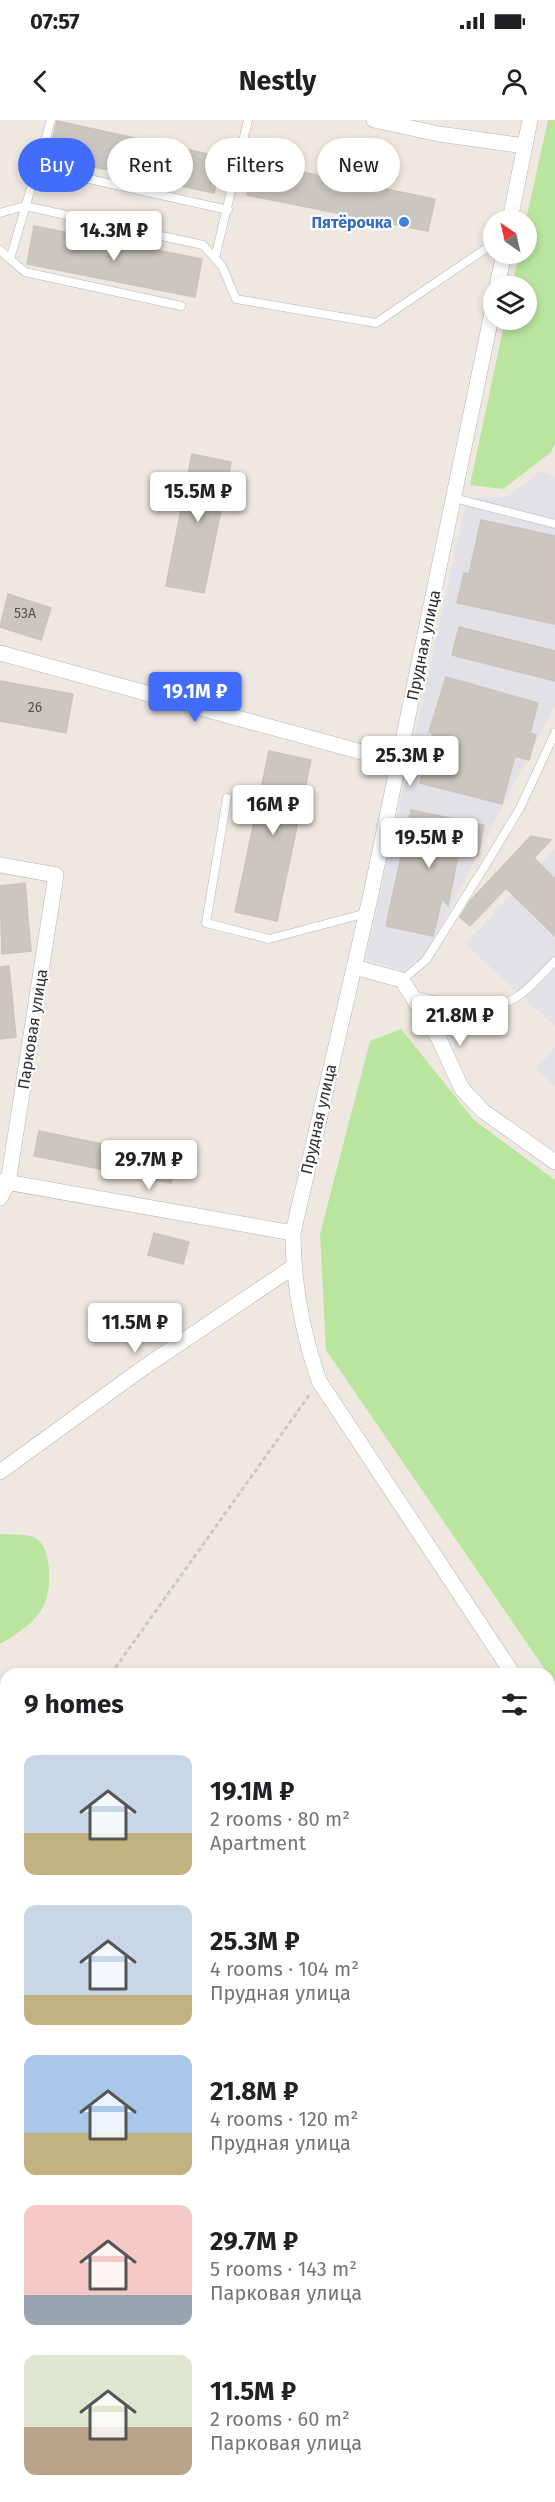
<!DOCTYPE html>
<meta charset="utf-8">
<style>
:root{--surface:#fff;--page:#f2f2f2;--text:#202124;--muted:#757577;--accent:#426cfb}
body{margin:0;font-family:"Fira Sans",sans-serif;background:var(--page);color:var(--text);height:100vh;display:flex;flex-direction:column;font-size:22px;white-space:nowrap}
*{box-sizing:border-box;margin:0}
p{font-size:20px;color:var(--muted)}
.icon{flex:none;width:33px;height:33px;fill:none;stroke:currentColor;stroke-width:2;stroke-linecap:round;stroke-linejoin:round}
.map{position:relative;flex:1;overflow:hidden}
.drawer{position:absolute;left:0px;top:1548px;width:555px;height:834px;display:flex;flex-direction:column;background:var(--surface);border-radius:18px 18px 0 0;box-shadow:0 3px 9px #0003}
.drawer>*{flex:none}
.top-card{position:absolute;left:18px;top:18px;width:519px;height:54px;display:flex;gap:12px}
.needle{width:39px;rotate:326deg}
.buttons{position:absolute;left:483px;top:90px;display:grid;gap:12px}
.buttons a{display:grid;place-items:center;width:54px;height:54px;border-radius:50%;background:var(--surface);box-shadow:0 3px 9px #0003;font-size:30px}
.price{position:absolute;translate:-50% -51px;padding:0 14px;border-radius:6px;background:#fff;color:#222;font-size:20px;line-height:39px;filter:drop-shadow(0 2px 3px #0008)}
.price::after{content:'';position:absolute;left:50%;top:36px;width:18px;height:14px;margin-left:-9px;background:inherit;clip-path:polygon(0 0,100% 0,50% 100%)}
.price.current{background:var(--accent);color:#fff}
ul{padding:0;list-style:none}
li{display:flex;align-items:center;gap:18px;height:150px;padding:0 24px}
li span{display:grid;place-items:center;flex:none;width:168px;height:120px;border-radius:12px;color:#555}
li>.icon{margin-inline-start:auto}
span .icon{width:72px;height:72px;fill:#fffc;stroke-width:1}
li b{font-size:26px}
h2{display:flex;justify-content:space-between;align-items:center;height:72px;padding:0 24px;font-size:26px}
.chip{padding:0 21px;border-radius:27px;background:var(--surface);box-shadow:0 3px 9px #0003;font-size:21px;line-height:54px}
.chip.current{background:var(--accent);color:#fff}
.status{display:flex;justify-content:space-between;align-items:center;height:42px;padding:0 30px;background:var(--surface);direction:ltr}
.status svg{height:16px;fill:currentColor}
header{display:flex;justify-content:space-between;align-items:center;height:78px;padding:0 24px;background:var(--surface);font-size:27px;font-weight:700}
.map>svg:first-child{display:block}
.industrial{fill:#e2e1e8}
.green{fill:#b9e59e}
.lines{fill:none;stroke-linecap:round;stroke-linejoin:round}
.stream{stroke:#75d5f0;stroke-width:5}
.building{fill:#cbc6bf;stroke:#cbc4ba;stroke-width:1.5}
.service-casing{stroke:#b1b4be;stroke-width:9}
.minor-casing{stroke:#b1b4be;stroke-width:16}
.path{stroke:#c9c9c9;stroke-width:3;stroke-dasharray:4.5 3;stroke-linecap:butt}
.service{stroke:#fff;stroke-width:8}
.minor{stroke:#fff;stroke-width:15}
.shop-dot{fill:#3f7fe0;stroke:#fff;stroke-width:2}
.labels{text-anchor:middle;stroke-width:4.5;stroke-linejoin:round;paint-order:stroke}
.number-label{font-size:14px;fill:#555452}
.shop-label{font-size:16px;font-weight:bold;fill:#366cbe;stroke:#fff;text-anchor:end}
.street-label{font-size:16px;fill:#2e2e2e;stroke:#fff}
</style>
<div class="status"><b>07:57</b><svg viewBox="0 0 49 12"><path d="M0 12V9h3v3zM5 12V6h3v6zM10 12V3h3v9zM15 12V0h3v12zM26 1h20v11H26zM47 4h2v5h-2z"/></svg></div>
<header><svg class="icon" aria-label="back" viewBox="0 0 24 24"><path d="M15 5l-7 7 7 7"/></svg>Nestly<svg class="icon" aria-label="person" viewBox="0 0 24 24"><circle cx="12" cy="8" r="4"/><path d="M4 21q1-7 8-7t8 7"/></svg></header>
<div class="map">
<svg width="555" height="2382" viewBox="0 0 555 2382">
<rect width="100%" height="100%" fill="#efe8e1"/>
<g class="industrial">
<path d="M540,351L555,357V585L426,834L403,850L366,839L467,378L507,377Z"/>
<path d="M555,729V906L465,824Z"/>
<path d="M555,927V966L536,949Z"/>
</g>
<g class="green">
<path d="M548,0H555V324L550,333L503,369L470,365L505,200H526V166H512L519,134H526V100Z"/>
<path d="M401,909L474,1000L555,1060V1564L326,1230L320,1114L370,921Z"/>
<path d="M0,1414C10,1415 29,1413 37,1419C52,1430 52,1470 44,1485C35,1503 18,1513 2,1523H0Z"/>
<path d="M555,1801V2029L549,2034V1804Z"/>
<path d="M6,1930V1979L0,1973V1933Z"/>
</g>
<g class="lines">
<g class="stream">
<path d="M549,1934L555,1928"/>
<path d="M246,2382L249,2376"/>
</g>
</g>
<g class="building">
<path d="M57,1L222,37L214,73L48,37Z"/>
<path d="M253,42L435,79L428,111L247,75Z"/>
<path d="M34,106L202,139L195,177L27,144Z"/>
<path d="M192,334L231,342L204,473L166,466Z"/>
<path d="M481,400L555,416V504L457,483L464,453L469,454Z"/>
<path d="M8,474L51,488L41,520L0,507Z"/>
<path d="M459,507L555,531V561L452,535Z"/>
<path d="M446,557L538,583L530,613L536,615L529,640L515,636L502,684L420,663L433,613L429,612Z"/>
<path d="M0,561L73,574L66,613L0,601Z"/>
<path d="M269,631L311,640L277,801L235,792Z"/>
<path d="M411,690L484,705L478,735L459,731L448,785L442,779L433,816L386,806Z"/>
<path d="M531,716L551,720L534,738L555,759V816L506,768L470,806L460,797L470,781Z"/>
<path d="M25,763L31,831L2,834L0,766Z"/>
<path d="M9,846L16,917L0,919V847Z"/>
<path d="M39,1011L176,1039L171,1063L34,1036Z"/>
<path d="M154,1113L189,1122L183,1144L148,1135Z"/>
</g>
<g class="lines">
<defs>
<g id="service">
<path d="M51,0L10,139L25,152L181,186"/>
<path d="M36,47L228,90"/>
<path d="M0,93L25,86L203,125L222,146L236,179L376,203L494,123"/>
<path d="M0,130L10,139"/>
<path d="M215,138L248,0"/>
<path d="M454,378L555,404"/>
<path d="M227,678L206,803L269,819L367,793"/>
<path d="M402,860L426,840L485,746L520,688L555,613"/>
<path d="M412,875C449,883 488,900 521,874C533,865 544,852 555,841"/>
</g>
<g id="minor">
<path d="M374,0L439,14L525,26"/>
<path d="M510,100L530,0"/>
<path d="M497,166L504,134"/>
<path d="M494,183L371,774L293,1113C293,1165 302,1212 319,1261L513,1554"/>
<path d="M0,533L398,642"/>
<path d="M0,745L56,755L8,1063L0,1078"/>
<path d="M354,847L402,860L439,919L462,969L483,991L555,1042"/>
<path d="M0,1061L293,1113"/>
<path d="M0,1352L143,1248L293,1147"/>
<path d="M549,1608L555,1617"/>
<path d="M152,2382V2376"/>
</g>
</defs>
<use href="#service" class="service-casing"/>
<use href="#minor" class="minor-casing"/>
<g class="path">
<path d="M111,1554L310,1274"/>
<path d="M0,1605L6,1603"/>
</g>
<use href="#service" class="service"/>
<use href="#minor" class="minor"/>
</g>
<circle class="shop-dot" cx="404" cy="102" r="6"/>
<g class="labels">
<g class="number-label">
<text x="25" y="498">53А</text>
<text x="35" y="592">26</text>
</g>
<g class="shop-label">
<text x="392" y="108">Пятёрочка</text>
</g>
<g class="street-label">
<text transform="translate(423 525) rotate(-78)" y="6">Прудная улица</text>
<text transform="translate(32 909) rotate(-81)" y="6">Парковая улица</text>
<text transform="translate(318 999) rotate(-77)" y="6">Прудная улица</text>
</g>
</g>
</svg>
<div class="buttons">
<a><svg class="needle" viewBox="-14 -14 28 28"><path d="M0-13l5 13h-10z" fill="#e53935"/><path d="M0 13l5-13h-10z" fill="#757577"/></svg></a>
<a><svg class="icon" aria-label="layers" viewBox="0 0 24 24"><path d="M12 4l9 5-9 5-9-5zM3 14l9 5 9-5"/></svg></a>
</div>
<b class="price" style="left:114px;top:142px">14.3M ₽</b>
<b class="price" style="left:198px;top:403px">15.5M ₽</b>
<b class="price current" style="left:195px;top:603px">19.1M ₽</b>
<b class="price" style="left:410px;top:667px">25.3M ₽</b>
<b class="price" style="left:273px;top:716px">16M ₽</b>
<b class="price" style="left:429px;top:749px">19.5M ₽</b>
<b class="price" style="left:460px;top:927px">21.8M ₽</b>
<b class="price" style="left:149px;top:1071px">29.7M ₽</b>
<b class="price" style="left:135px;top:1234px">11.5M ₽</b>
<div class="top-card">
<a class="chip current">Buy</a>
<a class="chip">Rent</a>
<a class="chip">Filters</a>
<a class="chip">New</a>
</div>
<section class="drawer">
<h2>9 homes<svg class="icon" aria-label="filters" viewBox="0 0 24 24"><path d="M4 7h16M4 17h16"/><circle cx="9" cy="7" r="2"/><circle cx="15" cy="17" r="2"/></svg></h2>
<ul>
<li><span style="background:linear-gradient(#c9d6e8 65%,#c2b280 0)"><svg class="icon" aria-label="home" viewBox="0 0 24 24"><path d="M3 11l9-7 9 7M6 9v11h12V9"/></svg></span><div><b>19.1M ₽</b><p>2 rooms · 80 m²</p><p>Apartment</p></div></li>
<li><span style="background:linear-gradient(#c9d6e8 75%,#c2b280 0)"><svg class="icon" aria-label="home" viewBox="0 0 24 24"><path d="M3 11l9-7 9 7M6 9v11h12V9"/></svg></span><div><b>25.3M ₽</b><p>4 rooms · 104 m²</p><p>Прудная улица</p></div></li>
<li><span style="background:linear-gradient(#a9c7e8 65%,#c2b280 0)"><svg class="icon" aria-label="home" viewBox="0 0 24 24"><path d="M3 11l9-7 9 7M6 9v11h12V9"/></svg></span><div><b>21.8M ₽</b><p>4 rooms · 120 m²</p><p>Прудная улица</p></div></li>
<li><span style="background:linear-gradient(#f6c9c9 75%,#9aa5b1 0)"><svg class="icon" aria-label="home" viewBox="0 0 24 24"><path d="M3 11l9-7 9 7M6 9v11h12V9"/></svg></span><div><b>29.7M ₽</b><p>5 rooms · 143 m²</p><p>Парковая улица</p></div></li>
<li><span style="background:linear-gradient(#dfe7d0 60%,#b9a48a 0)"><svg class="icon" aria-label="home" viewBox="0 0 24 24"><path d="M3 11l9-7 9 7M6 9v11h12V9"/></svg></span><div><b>11.5M ₽</b><p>2 rooms · 60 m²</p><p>Парковая улица</p></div></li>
</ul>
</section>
</div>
